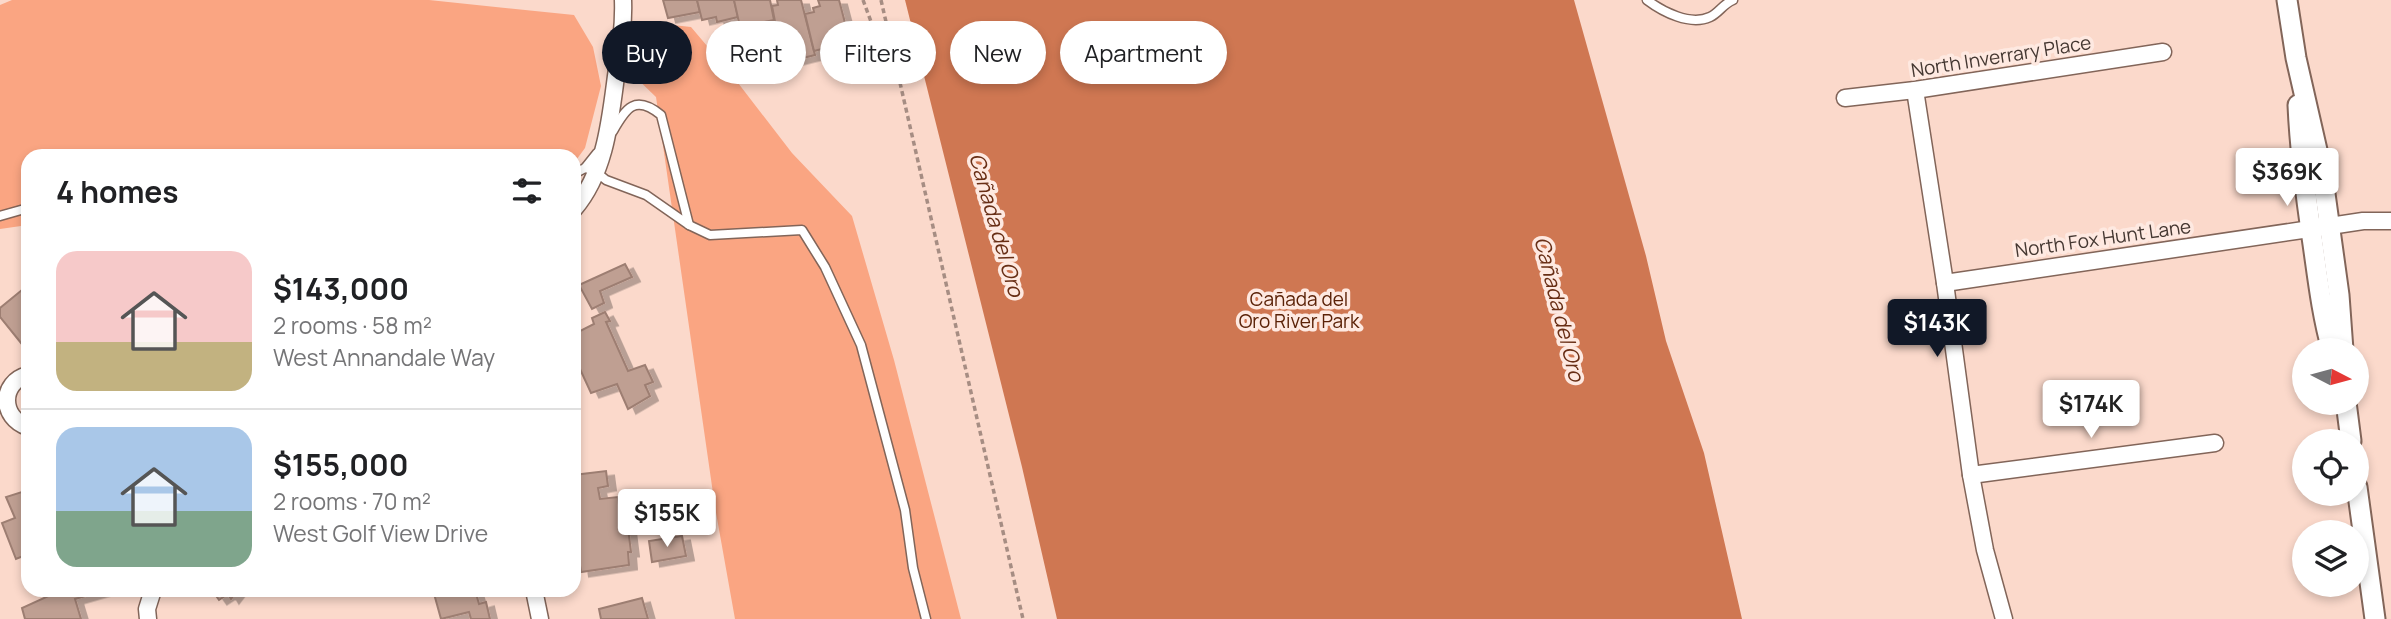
<!DOCTYPE html>
<meta charset="utf-8">
<style>
:root{--surface:#fff;--page:#f6f6f6;--text:#202124;--muted:#757577;--line:#e0e0e0;--accent:#111827}
body{margin:0;font-family:Manrope,sans-serif;background:var(--page);color:var(--text);height:100vh;display:flex;flex-direction:column;font-size:26px;white-space:nowrap}
*{box-sizing:border-box;margin:0}
p{font-size:23px;color:var(--muted)}
.icon{flex:none;width:38px;height:38px;fill:none;stroke:currentColor;stroke-width:2;stroke-linecap:round;stroke-linejoin:round}
.map{position:relative;flex:1;overflow:hidden}
.details{position:absolute;left:21px;top:149px;width:560px;height:448px;display:flex;flex-direction:column;background:var(--surface);border-radius:21px;box-shadow:0 4px 10px #0003}
.details>*{flex:none}
.banner{position:absolute;left:602px;top:21px;width:665px;height:63px;display:flex;gap:14px}
.needle{width:46px;rotate:96deg}
.buttons{position:absolute;left:2292px;top:338px;display:grid;gap:14px}
.buttons a{display:grid;place-items:center;width:77px;height:77px;border-radius:50%;background:var(--surface);box-shadow:0 4px 10px #0003;font-size:35px}
.price{position:absolute;translate:-50% -60px;padding:0 16px;border-radius:7px;background:#fff;color:#222;font-size:23px;line-height:46px;filter:drop-shadow(0 2px 4px #0008)}
.price::after{content:'';position:absolute;left:50%;top:42px;width:21px;height:16px;margin-left:-10px;background:inherit;clip-path:polygon(0 0,100% 0,50% 100%)}
.price.current{background:var(--accent);color:#fff}
ul{padding:0;list-style:none}
li{display:flex;align-items:center;gap:21px;height:175px;padding:0 35px}
li+li{border-top:2px solid var(--line)}
li span{display:grid;place-items:center;flex:none;width:196px;height:140px;border-radius:21px;color:#555}
li>.icon{margin-inline-start:auto}
span .icon{width:84px;height:84px;fill:#fffc;stroke-width:1}
li b{font-size:30px}
h2{display:flex;justify-content:space-between;align-items:center;height:84px;padding:0 35px;font-size:30px}
.pill{padding:0 24px;border-radius:32px;background:var(--surface);box-shadow:0 4px 10px #0003;font-size:24px;line-height:63px}
.pill.current{background:var(--accent);color:#fff}
.map>svg:first-child{display:block}
.green{fill:#faa582}
.water{fill:#cf7752}
.building{fill:#bf9f92;stroke:#9d7e72;stroke-width:2;filter:url(#shadow)}
.lines{fill:none;stroke-linecap:round;stroke-linejoin:round}
.service-casing{stroke:#826559;stroke-width:11}
.minor-casing{stroke:#826559;stroke-width:19}
.tertiary-casing{stroke:#826559;stroke-width:23}
.path{stroke:#a68d83;stroke-width:3.5;stroke-dasharray:5 3.5;stroke-linecap:butt}
.service{stroke:#fff;stroke-width:8}
.minor{stroke:#fff;stroke-width:16}
.tertiary{stroke:#fff;stroke-width:19}
.labels{text-anchor:middle;stroke-width:7;stroke-linejoin:round;paint-order:stroke}
.street-label{font-size:19px;fill:#443731;stroke:#fee9e1}
.park-label{font-size:19px;fill:#5a2106;stroke:#fee9e1}
.water-label{font-size:21px;font-style:italic;fill:#682e15;stroke:#fee9e1}
</style>
<div class="map">
<svg width="2391" height="619" viewBox="0 0 2391 619">
<defs>
<filter id="shadow"><feDropShadow dx="8" dy="4.5" stdDeviation="0" flood-color="#0004"/></filter>
</defs>
<rect width="100%" height="100%" fill="#fbd9cb"/>
<g class="green">
<path d="M12,0H429L574,15L593,47L601,86L585,148L574,163V156H28V225L0,229V5Z"/>
<path d="M644,22L691,27L735,79L792,153L852,216L894,360L961,619H735L715,507L656,97L629,71Z"/>
</g>
<path class="water" d="M905,0H1574L1646,256L1666,341L1704,453L1742,619H1057L1022,467Z"/>
<g class="building">
<path d="M663,0H697L700,12L668,18Z"/>
<path d="M697,0H734L738,17L717,22L716,17L702,20Z"/>
<path d="M734,0H770L774,20L740,27Z"/>
<path d="M777,0H801L815,55L795,60L794,55L782,58L772,6L778,5Z"/>
<path d="M818,0H839L850,42L814,51L805,14L814,12L813,8L820,6Z"/>
<path d="M625,264L632,277L600,291L604,303L592,309L579,285Z"/>
<path d="M28,285V337L21,343L0,317V308Z"/>
<path d="M605,312L610,321L606,322L628,371L645,365L653,382L645,385L650,396L628,409L617,384L591,393L574,356V334L594,324L592,318Z"/>
<path d="M606,471L608,486L598,488L600,499L618,497L621,521L627,520L631,552H628L629,565L581,572L574,526V475Z"/>
<path d="M28,490V554L16,559L2,523L15,518L6,497Z"/>
<path d="M682,536L686,556L652,562L649,541Z"/>
<path d="M52,590H103V591L75,599L81,619H25L22,608L53,594Z"/>
<path d="M212,590H258H238L231,599L228,594L219,600Z"/>
<path d="M433,590H475L479,604L486,602L490,619H471L469,612L441,619Z"/>
<path d="M642,598L648,619H601L599,609Z"/>
</g>
<g class="lines">
<defs>
<g id="service">
<path d="M1647,0C1663,12 1690,26 1710,17C1719,13 1723,4 1733,0"/>
<path d="M585,168L595,171L606,180L646,195L689,225L661,115C635,94 626,108 613,131"/>
<path d="M574,174L585,168L597,153"/>
<path d="M0,216L28,208"/>
<path d="M689,225L710,235L802,230L825,267L861,345L905,510L913,568L926,619"/>
</g>
<g id="minor">
<path d="M1915,90L1945,283L1971,475L1985,550L2004,619"/>
<path d="M1845,98L1915,90L2163,52"/>
<path d="M574,209C605,173 610,122 616,76C620,51 624,26 623,0"/>
<path d="M1945,283L2330,226L2363,221H2391"/>
<path d="M28,375C0,382 0,418 28,427"/>
<path d="M1971,475L2215,443"/>
<path d="M534,590L540,619"/>
<path d="M148,619L147,609L153,590"/>
</g>
<g id="tertiary">
<path d="M2287,0L2296,58L2322,172L2339,295L2343,350"/>
<path d="M2298,105C2300,152 2306,197 2313,244C2318,279 2322,315 2332,350"/>
<path d="M2346,402L2351,441"/>
<path d="M2357,487L2375,619"/>
</g>
</defs>
<use href="#service" class="service-casing"/>
<use href="#minor" class="minor-casing"/>
<use href="#tertiary" class="tertiary-casing"/>
<g class="path">
<path d="M863,0L873,27L888,28"/>
<path d="M881,0L1023,619"/>
</g>
<use href="#service" class="service"/>
<use href="#minor" class="minor"/>
<use href="#tertiary" class="tertiary"/>
</g>
<g class="labels">
<g class="street-label">
<text transform="translate(2001 56) rotate(-9)" y="7">North Inverrary Place</text>
<text transform="translate(2103 238) rotate(-8)" y="7">North Fox Hunt Lane</text>
</g>
<g class="park-label">
<text x="1299" y="306">Cañada del<tspan x="1299" dy="22">Oro River Park</tspan></text>
</g>
<g class="water-label">
<text transform="translate(996 225) rotate(74)" y="7">Cañada del Oro</text>
<text transform="translate(1559 309) rotate(76)" y="7">Cañada del Oro</text>
</g>
</g>
</svg>
<div class="buttons">
<a><svg class="needle" viewBox="-14 -14 28 28"><path d="M0-13l5 13h-10z" fill="#e53935"/><path d="M0 13l5-13h-10z" fill="#757577"/></svg></a>
<a><svg class="icon" aria-label="locate" viewBox="0 0 24 24"><circle cx="12" cy="12" r="6"/><path d="M12 2v4M12 18v4M2 12h4M18 12h4"/></svg></a>
<a><svg class="icon" aria-label="layers" viewBox="0 0 24 24"><path d="M12 4l9 5-9 5-9-5zM3 14l9 5 9-5"/></svg></a>
</div>
<b class="price" style="left:2287px;top:208px">$369K</b>
<b class="price current" style="left:1937px;top:359px">$143K</b>
<b class="price" style="left:2091px;top:440px">$174K</b>
<b class="price" style="left:667px;top:549px">$155K</b>
<div class="banner">
<a class="pill current">Buy</a>
<a class="pill">Rent</a>
<a class="pill">Filters</a>
<a class="pill">New</a>
<a class="pill">Apartment</a>
</div>
<section class="details">
<h2>4 homes<svg class="icon" aria-label="filters" viewBox="0 0 24 24"><path d="M4 7h16M4 17h16"/><circle cx="9" cy="7" r="2"/><circle cx="15" cy="17" r="2"/></svg></h2>
<ul>
<li><span style="background:linear-gradient(#f6c9c9 65%,#c2b280 0)"><svg class="icon" aria-label="home" viewBox="0 0 24 24"><path d="M3 11l9-7 9 7M6 9v11h12V9"/></svg></span><div><b>$143,000</b><p>2 rooms · 58 m²</p><p>West Annandale Way</p></div></li>
<li><span style="background:linear-gradient(#a9c7e8 60%,#7fa58c 0)"><svg class="icon" aria-label="home" viewBox="0 0 24 24"><path d="M3 11l9-7 9 7M6 9v11h12V9"/></svg></span><div><b>$155,000</b><p>2 rooms · 70 m²</p><p>West Golf View Drive</p></div></li>
</ul>
</section>
</div>
